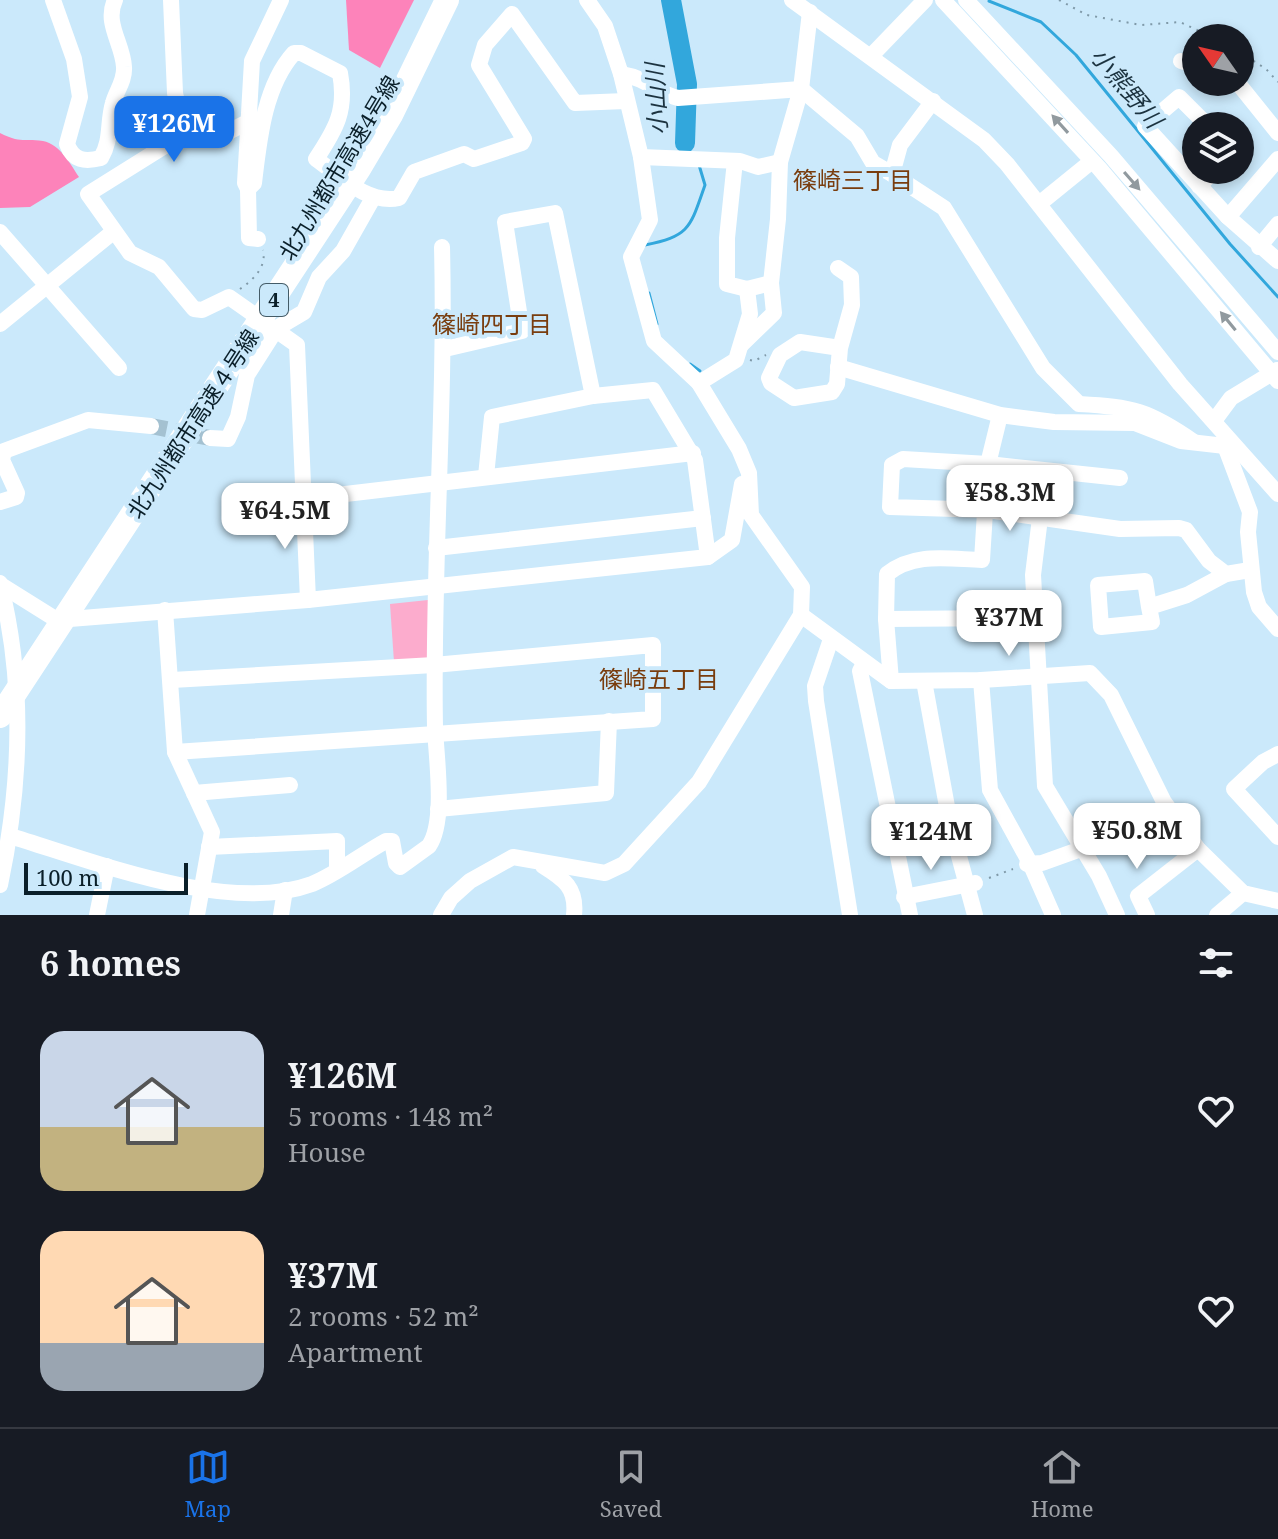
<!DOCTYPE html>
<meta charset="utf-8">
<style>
:root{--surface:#171b24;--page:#242831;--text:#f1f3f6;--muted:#9ea1a6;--line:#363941;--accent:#1a73e8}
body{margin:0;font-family:"Noto Serif","Noto Sans JP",serif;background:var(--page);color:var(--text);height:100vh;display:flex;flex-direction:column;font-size:30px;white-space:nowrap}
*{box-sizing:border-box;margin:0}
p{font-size:26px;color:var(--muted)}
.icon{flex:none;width:44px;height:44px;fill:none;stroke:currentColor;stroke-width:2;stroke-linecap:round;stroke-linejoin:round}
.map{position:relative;height:915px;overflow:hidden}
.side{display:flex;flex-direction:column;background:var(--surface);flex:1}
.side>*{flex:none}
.needle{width:52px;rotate:304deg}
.controls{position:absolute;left:1182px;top:24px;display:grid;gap:16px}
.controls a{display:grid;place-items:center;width:72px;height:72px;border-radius:50%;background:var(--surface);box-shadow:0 4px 12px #0003;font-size:40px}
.scale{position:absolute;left:24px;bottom:20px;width:164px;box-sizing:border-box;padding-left:8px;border:4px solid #0a1f29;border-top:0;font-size:22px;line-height:28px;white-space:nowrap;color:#0a1f29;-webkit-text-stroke:6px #cbe9fb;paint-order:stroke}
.price{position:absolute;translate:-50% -68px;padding:0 18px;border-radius:16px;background:#fff;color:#222;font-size:26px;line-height:52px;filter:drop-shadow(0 2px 4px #0008)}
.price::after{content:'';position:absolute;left:50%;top:48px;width:24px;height:18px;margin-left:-12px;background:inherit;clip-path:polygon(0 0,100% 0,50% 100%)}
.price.selected{background:var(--accent);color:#fff}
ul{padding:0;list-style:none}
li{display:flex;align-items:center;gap:24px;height:200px;padding:0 40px}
li span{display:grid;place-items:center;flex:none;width:224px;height:160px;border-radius:24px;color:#555}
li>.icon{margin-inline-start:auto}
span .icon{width:96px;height:96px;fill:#fffc;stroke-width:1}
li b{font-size:34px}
h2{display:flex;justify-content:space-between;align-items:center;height:96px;padding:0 40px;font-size:34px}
.menu{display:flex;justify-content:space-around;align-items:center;height:112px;border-top:2px solid var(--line);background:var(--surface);font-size:22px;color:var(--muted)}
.menu a{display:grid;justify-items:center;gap:4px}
.menu .selected{color:var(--accent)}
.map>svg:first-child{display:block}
.green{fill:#fcaccd}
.forest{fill:#fd83ba}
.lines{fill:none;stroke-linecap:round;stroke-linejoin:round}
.stream{stroke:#32a7dc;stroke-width:3}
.river{stroke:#32a7dc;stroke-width:20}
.minor-tunnel{stroke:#a4c1d1;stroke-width:16;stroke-dasharray:16 8;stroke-linecap:butt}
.path{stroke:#7f99a8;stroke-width:2;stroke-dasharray:2 6;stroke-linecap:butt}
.minor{stroke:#fff;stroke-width:16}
.highway{stroke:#fff;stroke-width:24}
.oneway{fill:#919a9f}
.labels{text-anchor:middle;stroke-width:8;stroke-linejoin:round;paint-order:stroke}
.shield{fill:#cbe9fb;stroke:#445c68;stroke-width:2}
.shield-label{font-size:20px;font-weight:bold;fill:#0a1f29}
.street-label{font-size:22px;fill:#0a1f29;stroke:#cbe9fb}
.water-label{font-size:24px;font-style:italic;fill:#1c3340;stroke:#cbe9fb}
.neighbourhood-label{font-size:24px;fill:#793d0e;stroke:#cbe9fb}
</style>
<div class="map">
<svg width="1278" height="915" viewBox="0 0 1278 915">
<rect width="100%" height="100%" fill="#cbe9fb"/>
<path class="green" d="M428,600V660L394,662L390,604Z"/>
<g class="forest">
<path d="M346,0H414L380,68L349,50Z"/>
<path d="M0,133C22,144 23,138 43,141C60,144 71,165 79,177L30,207L0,208Z"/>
</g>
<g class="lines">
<g class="stream">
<path d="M989,1L1041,22L1076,55L1230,244L1278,297"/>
<path d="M685,143L690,152"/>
<path d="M645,245C690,236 690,228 705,185L699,165"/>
<path d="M649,293L657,324"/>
<path d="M690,364L700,371"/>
</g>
<path class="river" d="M671,0L687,84L685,143"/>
<path class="minor-tunnel" d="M151,426L210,438"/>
<g class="path">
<path d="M1059,0L1087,15L1141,25L1180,22L1214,38"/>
<path d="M1240,52L1266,69L1278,82"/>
<path d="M240,289C253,280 267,267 263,250"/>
<path d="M750,360L754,361L766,355"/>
<path d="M989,878L1013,869"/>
</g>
<g class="minor">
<path d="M53,0L74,59L80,97L67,144C73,161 85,162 101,158C112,139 107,124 113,103C116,91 125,81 124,67C123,44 104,23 115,0"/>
<path d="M171,0L175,93L184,134"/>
<path d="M281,0L252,61L245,183L248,189L254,183C259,141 264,86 294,53H301L340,73C347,110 336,129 316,159C340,176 368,205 399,198L414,172L464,154L474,159L522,143L524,139L479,65L485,45L512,14L575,103L626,101"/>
<path d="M792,0L984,140L1007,164L1180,384L1278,494"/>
<path d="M943,0L1099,168L1278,381"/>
<path d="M966,0L1111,156L1278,352"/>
<path d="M871,56L925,0"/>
<path d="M1181,61L1196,66"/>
<path d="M621,74C650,79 654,92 678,98L801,89L857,136L873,163L892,174L900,145L933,101"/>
<path d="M1237,82L1278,133"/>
<path d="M248,122L216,138L184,134L88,194L130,253L159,267L194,309L202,310L229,297L297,345L308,600"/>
<path d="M1208,126L1179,97L1145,126L1228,217L1278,261"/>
<path d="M641,157L740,161L758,167L780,162"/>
<path d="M735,161L727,238V284L747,289L771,283"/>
<path d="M892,174L944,208L1043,368L1079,404C1133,407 1148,410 1194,442"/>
<path d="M1199,186L1215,170"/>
<path d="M248,189L249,238L258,239"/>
<path d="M1039,204L1092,161"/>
<path d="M1228,217L1278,159"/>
<path d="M0,232L119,368"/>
<path d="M1259,247L1278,224"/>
<path d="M838,268L851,277L852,305L840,348L837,384L832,392L794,398L771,383L769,378L780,355L800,342L840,348"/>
<path d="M0,324L113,232"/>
<path d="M742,344L774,313L771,283L778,219L780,162L801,89L810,12"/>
<path d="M445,349L522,331L505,222L555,213L593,396"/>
<path d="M838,367L1000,415L1054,422L1135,423L1181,441L1225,446"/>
<path d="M699,383L736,360L750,314L747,289"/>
<path d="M1214,421L1231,398L1277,370"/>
<path d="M210,438L228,439L238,417L247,375L277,328L304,312L319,277L343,251L373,198"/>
<path d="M1225,446L1250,512L1248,532L1254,592L1259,607L1278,629"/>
<path d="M486,476L492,417L593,396L653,390L695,460L708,557"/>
<path d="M1120,478L988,464L903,459L892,465L890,507L987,510L1120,529L1179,528L1186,530L1209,561L1226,574L1250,570"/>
<path d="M303,499L693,453"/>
<path d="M0,502L16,497L17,493L2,460L4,451L88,420L151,426"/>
<path d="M1040,518L1033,575L1045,786L1099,876L1117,915"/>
<path d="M436,548L703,518"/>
<path d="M0,583C25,682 21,786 0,885"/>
<path d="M1,585L57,620L308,600L708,557L732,540L742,484"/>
<path d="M1149,607L1152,622L1101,627L1098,585L1145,581L1149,607L1187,595L1226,574"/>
<path d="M165,610L175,752L212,832L197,915"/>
<path d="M801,615L891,681L981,680L1090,673L1111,695L1164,802L1198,849L1243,893L1278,901"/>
<path d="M886,619L1036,618"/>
<path d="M831,639L815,686L816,701L850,915"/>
<path d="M864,663L860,671L910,915"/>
<path d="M172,680L434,665L653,645V719L175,752"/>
<path d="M981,680L990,790L1030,863L1053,915"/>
<path d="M891,681L886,619L887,574C914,552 948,559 982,560L988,464L1000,415"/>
<path d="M924,681L950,823L975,915"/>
<path d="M1278,754L1263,762L1234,789L1278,837"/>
<path d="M194,793L290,785"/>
<path d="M438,809L606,793L609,721"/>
<path d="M10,836C93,861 228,915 312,884C337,874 362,854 386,841H392L396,863L400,867L429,846C446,821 436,757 435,727C432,567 446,407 442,247"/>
<path d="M209,847L337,841V868"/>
<path d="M1027,864L1042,863L1081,849"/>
<path d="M543,866C564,879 577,888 574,915"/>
<path d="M904,897L975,883"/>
<path d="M97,915L107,866"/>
<path d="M281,915L285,890"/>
<path d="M441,915L451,898L470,881L513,857L605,873L624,864L699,782L801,615L802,587L751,515L749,473L739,449L699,383L654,341L631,257L650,220L641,157L621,74L605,26L587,0"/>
<path d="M1147,915L1138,896L1198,849"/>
<path d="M1217,915L1243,893"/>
</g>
<path class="highway" d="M0,716L359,169L391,115L447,0"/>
</g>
<defs><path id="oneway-solid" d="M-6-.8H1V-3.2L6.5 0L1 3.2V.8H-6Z" transform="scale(2)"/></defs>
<g class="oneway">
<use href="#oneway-solid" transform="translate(1060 124) rotate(-132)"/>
<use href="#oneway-solid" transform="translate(1132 181) rotate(49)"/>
<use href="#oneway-solid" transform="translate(1228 321) rotate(-129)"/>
</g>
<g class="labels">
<rect class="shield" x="260" y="284" width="28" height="32" rx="6"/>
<g class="shield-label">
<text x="274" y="307">4</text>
</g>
<g class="street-label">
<text transform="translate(339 168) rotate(-59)" y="8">北九州都市高速4号線</text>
<text transform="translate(193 424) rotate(-57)" y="8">北九州都市高速４号線</text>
</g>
<g class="water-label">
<text transform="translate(1126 88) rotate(50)" y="8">小熊野川</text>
<text transform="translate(657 99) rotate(-93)" y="8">小山川</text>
</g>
<g class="neighbourhood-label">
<text x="853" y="189">篠崎三丁目</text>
<text x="492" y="333">篠崎四丁目</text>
<text x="659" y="688">篠崎五丁目</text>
</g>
</g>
</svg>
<div class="controls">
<a><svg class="needle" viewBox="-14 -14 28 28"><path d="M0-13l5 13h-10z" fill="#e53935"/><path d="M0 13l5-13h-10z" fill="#9ea1a6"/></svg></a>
<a><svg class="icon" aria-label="layers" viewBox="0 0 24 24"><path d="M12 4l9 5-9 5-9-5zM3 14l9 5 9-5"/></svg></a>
</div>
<div class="scale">100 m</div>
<b class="price selected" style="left:174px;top:164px">¥126M</b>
<b class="price" style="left:1010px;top:533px">¥58.3M</b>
<b class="price" style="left:285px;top:551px">¥64.5M</b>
<b class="price" style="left:1009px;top:658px">¥37M</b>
<b class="price" style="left:1137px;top:871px">¥50.8M</b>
<b class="price" style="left:931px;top:872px">¥124M</b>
</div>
<section class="side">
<h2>6 homes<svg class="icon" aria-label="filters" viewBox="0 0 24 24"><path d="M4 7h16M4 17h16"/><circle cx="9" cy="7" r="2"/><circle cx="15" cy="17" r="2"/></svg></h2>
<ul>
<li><span style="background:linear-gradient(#c9d6e8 60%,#c2b280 0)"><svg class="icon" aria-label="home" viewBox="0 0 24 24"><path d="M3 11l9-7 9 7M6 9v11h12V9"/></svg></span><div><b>¥126M</b><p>5 rooms · 148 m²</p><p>House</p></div><svg class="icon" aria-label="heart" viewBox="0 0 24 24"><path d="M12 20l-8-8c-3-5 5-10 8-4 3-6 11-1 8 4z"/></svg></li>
<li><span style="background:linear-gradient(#ffd9b3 70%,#9aa5b1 0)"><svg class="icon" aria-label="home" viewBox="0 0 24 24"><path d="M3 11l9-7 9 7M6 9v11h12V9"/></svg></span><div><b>¥37M</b><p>2 rooms · 52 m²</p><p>Apartment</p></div><svg class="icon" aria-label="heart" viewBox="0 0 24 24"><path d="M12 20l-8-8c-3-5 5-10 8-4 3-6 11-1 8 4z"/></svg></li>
</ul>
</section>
<nav class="menu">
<a class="selected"><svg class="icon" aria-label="map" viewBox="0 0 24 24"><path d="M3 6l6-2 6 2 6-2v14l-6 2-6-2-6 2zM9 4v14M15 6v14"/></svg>Map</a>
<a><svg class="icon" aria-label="saved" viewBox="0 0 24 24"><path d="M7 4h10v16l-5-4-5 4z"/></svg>Saved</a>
<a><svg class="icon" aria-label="home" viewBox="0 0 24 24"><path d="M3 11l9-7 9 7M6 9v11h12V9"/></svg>Home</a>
</nav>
